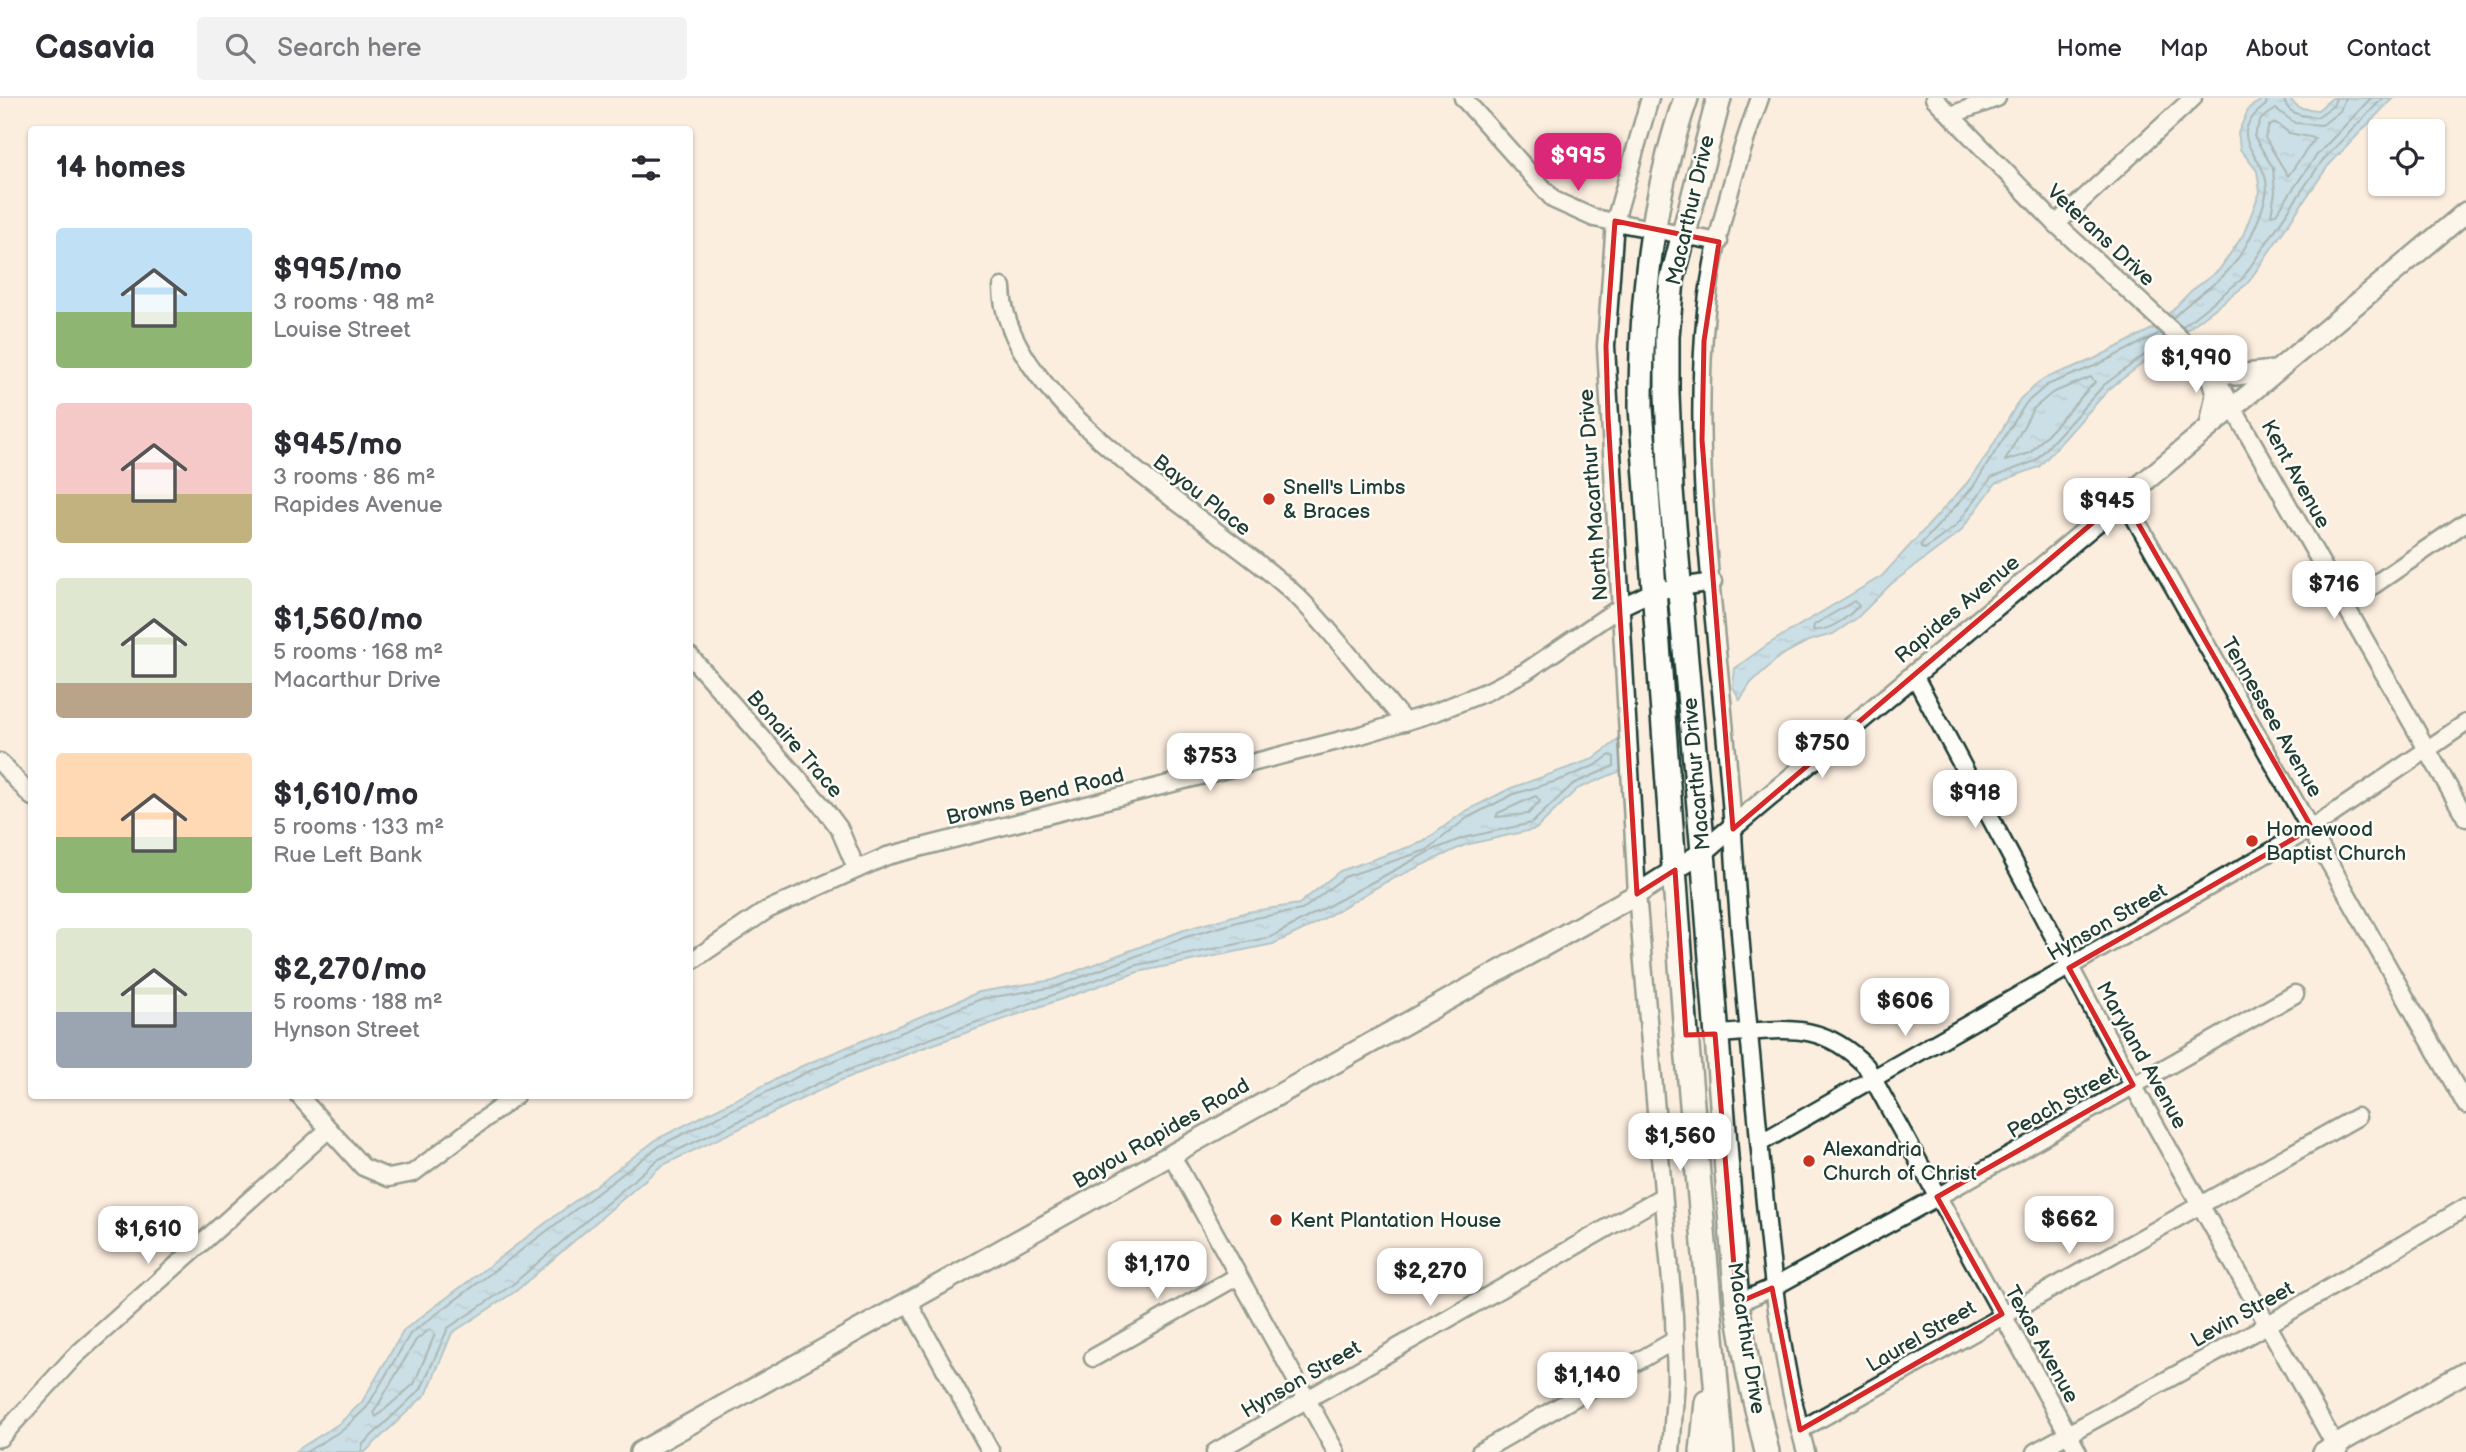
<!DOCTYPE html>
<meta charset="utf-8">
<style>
:root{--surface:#fff;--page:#f2f2f3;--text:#2b2b33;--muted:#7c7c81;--line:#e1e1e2;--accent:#db2777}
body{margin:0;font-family:"Balsamiq Sans",sans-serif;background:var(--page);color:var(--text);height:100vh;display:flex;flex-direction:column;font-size:26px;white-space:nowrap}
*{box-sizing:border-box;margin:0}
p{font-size:23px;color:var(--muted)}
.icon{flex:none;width:38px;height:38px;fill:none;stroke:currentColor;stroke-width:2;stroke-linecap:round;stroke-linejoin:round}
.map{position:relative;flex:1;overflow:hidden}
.details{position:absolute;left:28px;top:28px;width:665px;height:973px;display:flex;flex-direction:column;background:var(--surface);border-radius:7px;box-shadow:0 2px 5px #0004}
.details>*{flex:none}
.tools{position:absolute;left:2368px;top:21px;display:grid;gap:14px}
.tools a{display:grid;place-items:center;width:77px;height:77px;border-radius:7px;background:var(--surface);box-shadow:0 2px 5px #0004;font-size:35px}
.price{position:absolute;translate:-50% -60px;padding:0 16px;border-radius:14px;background:#fff;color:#222;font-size:23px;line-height:46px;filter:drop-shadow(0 2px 4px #0008)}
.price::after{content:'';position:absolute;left:50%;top:42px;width:21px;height:16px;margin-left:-10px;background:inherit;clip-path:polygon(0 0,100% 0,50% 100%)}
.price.selected{background:var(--accent);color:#fff}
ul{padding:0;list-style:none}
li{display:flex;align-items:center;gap:21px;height:175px;padding:0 28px}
li span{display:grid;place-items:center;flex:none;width:196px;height:140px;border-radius:7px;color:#555}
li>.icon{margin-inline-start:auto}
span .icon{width:84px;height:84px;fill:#fffc;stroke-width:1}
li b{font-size:30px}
h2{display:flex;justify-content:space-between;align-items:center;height:84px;padding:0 28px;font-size:30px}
header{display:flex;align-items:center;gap:42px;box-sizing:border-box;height:98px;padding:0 35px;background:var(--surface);border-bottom:2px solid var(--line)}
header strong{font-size:33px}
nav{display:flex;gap:38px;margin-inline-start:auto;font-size:24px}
.search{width:490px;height:63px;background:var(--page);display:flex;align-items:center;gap:18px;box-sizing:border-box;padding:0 24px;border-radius:7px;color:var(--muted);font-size:26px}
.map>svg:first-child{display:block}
.water{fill:url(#water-ripples);stroke:#6393a5;stroke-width:2}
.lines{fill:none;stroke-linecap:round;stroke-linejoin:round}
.shore{stroke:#4d7680;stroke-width:2}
.minor-casing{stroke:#1f3d34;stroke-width:21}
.major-casing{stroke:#1f3d34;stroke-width:24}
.highway-casing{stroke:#1f3d34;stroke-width:28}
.minor{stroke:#fdfcf7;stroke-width:16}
.major{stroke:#fdfcf7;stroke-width:19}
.highway{stroke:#fdfcf7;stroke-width:23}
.marked{fill:none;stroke:#d62828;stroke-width:5;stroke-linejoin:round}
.poi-dot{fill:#c8321e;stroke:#fdfcf7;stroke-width:2.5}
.labels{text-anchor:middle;stroke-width:5;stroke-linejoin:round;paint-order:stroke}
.street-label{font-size:21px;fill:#1f3d34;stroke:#fdfcf7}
.poi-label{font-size:21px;fill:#1f3d34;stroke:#fdfcf7;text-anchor:start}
</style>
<header>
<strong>Casavia</strong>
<div class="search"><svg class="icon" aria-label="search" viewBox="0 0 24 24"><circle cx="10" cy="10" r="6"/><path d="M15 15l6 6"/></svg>Search here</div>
<nav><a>Home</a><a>Map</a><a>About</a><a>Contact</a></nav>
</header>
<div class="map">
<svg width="2466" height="1354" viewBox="0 0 2466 1354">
<defs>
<pattern id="water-ripples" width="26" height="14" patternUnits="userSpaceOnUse" patternTransform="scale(1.75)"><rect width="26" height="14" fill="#91ccf1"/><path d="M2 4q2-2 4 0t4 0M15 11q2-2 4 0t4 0" fill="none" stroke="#76a7c4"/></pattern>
</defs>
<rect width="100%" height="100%" fill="#fceedf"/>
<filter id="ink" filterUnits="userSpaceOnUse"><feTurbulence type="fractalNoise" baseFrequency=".0143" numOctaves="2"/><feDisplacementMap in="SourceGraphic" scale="14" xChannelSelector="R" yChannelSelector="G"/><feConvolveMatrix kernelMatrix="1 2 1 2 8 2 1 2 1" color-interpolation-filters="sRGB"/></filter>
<g filter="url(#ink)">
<g class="water">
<path d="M2265,0H2288L2300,10L2318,12L2332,0H2393L2328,68L2247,186L2109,291L2039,369L1996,385L1960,434L1891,486L1857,520L1833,536L1808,543L1780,558L1751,585L1740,602L1733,589L1735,570L1770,545L1882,478L1967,385L1989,354L2020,301L2043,281L2094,261L2156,229L2191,193L2219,172L2243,137L2260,94L2257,73L2240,51L2238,35L2249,10Z"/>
<path d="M1618,642L1623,672L1577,691L1536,731L1465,747L1386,784L1311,828L1273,846L1138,874L920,951L839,983L661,1068L516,1193L452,1235L427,1295L365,1354H294L340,1325L362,1304L404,1232L657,1041L802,968L979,894L1053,882L1184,832L1247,814L1299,806L1340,773L1423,744L1464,714L1511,690L1593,661Z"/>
</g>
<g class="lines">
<g class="shore">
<path d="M2284,0C2286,17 2303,18 2317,19L2333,8L2336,0"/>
<path d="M2345,0L2340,13L2322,27L2295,25L2276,11L2261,21L2254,38L2273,70L2275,94L2271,117L2276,116L2316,58L2371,0"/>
<path d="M2276,25L2289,35L2315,40L2288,78L2265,40L2269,28Z"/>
<path d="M2173,220C2188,203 2207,193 2223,178C2243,159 2260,124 2266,97C2274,58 2217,43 2266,7L2267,0"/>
<path d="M2182,229L2242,181L2322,63L2383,0"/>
<path d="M2160,235L2097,267L2047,287L2026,305L1973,389L1921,446V450L1925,451L1956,428L1991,380L2035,363L2104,287L2166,241"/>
<path d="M2091,279L2095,284L2030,355L2005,363L2033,311L2052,295Z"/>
<path d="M1854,503L1859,507C1849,519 1829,534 1813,532L1814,527Z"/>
<path d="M1536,698L1540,703L1528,716L1496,719L1498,715Z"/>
<path d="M430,1231L435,1236L414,1286L376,1319L374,1314L416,1242Z"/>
<path d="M306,1354L344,1331L367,1309L410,1236L661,1047L805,975L981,901L1055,889L1186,839L1248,821L1302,812L1344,779L1427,752L1467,720L1514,696L1563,681L1596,667L1610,657L1614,659V668L1573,686L1532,725L1463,740L1428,754L1271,839L1137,867L918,945L836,977L657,1062L512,1187L448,1230L421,1291L363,1346L361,1354"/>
</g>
<defs>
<g id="minor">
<path d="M1463,0L1554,102L1594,120L1719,144"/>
<path d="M1650,0L1615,123L1606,248L1637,796L1674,1218L1676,1282L1671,1354"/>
<path d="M1760,0C1735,68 1714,140 1706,213C1689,386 1723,561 1733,734C1738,837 1750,939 1759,1042C1769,1148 1777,1251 1806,1354"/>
<path d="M1934,0L2056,126L2208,266L2466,720"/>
<path d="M1951,17L1997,0"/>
<path d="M2056,126L2193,0"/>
<path d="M1002,189C1003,307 1219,423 1298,499C1336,537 1369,583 1405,624"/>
<path d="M2123,399L2466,1007"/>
<path d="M2346,506L2466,424"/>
<path d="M690,558L824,710L839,730L856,770"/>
<path d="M1914,577L2133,987L2339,1354"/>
<path d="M0,664L32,699"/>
<path d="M690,864L767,812L887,758L1361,637L1436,614L1488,593L1525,574L1622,508L1654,493L1713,484"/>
<path d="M1715,936C1779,934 1817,918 1866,968L2078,1354"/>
<path d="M299,998L363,1069L389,1080L413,1075L515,998"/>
<path d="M1760,1045L2312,730L2466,625"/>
<path d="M1171,1056L1336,1354"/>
<path d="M908,1204L991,1354"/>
<path d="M1737,1205L1772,1190L1937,1099L2295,896"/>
<path d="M1093,1260L1238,1178"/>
<path d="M1800,1332L2357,1019"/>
<path d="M0,1340L74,1259L329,1031"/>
<path d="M1215,1354L1663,1098"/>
<path d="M1480,1354L1675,1242"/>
<path d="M2035,1354L2267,1227L2466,1109"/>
</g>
<g id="major">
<path d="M2208,266L2235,277L2274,273"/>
<path d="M2208,266L2216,296L2210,328"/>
<path d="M640,1354L1637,796L1703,754L2466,114"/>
<path d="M2323,1354L2466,1274"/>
</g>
<g id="highway">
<path d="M1686,0C1651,101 1641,203 1641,309L1686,937L1722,1354"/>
<path d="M1719,0L1672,182L1667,238V296L1671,393L1703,754L1737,1205L1749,1277L1767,1354"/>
<path d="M1702,1354L1707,1304"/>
</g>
</defs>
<use href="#minor" class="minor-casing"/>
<use href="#major" class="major-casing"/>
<use href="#highway" class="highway-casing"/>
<use href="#minor" class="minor"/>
<use href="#major" class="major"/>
<use href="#highway" class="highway"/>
</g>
</g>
<path d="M0 0H2466V1354H0ZM1615,123L1719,144L1704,243L1702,342L1733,731L2123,399L2312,730L2069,870L2133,987L1937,1099L2002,1216L1800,1332L1772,1190L1737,1205L1715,936L1686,937L1675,772L1637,796L1608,319L1606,248Z" fill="#fceedf" fill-opacity=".55" fill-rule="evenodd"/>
<path class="marked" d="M1615,123L1719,144L1704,243L1702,342L1733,731L2123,399L2312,730L2069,870L2133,987L1937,1099L2002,1216L1800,1332L1772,1190L1737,1205L1715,936L1686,937L1675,772L1637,796L1608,319L1606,248Z"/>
<g class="poi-dot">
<circle cx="1269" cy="401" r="7"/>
<circle cx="2252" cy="743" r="7"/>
<circle cx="1809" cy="1063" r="7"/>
<circle cx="1276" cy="1122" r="7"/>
</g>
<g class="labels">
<g class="street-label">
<text transform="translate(1690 112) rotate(-77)" y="7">Macarthur Drive</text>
<text transform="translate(2101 137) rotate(43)" y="7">Veterans Drive</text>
<text transform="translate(2296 376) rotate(61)" y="7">Kent Avenue</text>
<text transform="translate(1202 397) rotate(38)" y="7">Bayou Place</text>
<text transform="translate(1593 397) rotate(-94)" y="7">North Macarthur Drive</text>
<text transform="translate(1957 511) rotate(-40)" y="7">Rapides Avenue</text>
<text transform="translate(2272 619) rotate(60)" y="7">Tennessee Avenue</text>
<text transform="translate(795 646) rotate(49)" y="7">Bonaire Trace</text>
<text transform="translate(1696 676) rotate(-95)" y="7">Macarthur Drive</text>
<text transform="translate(1035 698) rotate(-14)" y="7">Browns Bend Road</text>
<text transform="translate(2107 824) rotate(-30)" y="7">Hynson Street</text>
<text transform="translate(2142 957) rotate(61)" y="7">Maryland Avenue</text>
<text transform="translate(2062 1004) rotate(-30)" y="7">Peach Street</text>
<text transform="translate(1161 1035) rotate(-30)" y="7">Bayou Rapides Road</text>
<text transform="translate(2242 1216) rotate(-29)" y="7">Levin Street</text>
<text transform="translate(1921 1238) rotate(-30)" y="7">Laurel Street</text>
<text transform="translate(1747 1240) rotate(81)" y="7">Macarthur Drive</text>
<text transform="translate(2042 1246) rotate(61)" y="7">Texas Avenue</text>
<text transform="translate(1301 1281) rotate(-30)" y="7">Hynson Street</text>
</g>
<g class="poi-label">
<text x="1283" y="396">Snell's Limbs<tspan x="1283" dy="24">&amp; Braces</tspan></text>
<text x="2266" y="738">Homewood<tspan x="2266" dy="24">Baptist Church</tspan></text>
<text x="1823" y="1058">Alexandria<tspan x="1823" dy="24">Church of Christ</tspan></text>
<text x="1290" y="1129">Kent Plantation House</text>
</g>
</g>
</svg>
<div class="tools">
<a><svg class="icon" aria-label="locate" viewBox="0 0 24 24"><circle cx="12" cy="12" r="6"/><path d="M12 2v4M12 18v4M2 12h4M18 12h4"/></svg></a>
</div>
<b class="price selected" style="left:1578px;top:95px">$995</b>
<b class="price" style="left:2196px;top:297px">$1,990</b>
<b class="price" style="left:2107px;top:440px">$945</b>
<b class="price" style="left:2334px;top:523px">$716</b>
<b class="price" style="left:1822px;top:682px">$750</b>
<b class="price" style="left:1210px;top:695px">$753</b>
<b class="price" style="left:1975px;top:732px">$918</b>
<b class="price" style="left:1905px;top:940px">$606</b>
<b class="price" style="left:1680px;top:1075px">$1,560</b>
<b class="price" style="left:2069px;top:1158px">$662</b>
<b class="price" style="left:148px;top:1168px">$1,610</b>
<b class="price" style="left:1157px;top:1203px">$1,170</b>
<b class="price" style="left:1430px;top:1210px">$2,270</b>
<b class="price" style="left:1587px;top:1314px">$1,140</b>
<section class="details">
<h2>14 homes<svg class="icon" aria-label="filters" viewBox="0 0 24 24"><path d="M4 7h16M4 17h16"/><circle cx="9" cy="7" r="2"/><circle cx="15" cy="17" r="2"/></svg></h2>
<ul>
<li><span style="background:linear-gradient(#bfe0f5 60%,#8fb573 0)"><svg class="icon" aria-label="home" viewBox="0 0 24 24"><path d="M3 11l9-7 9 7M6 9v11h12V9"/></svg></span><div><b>$995/mo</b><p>3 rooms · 98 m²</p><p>Louise Street</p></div></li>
<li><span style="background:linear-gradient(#f6c9c9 65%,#c2b280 0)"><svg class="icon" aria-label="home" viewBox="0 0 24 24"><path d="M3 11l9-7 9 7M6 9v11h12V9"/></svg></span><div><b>$945/mo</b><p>3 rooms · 86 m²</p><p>Rapides Avenue</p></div></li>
<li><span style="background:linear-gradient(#dfe7d0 75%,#b9a48a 0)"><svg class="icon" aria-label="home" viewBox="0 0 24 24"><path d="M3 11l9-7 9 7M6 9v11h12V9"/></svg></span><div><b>$1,560/mo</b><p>5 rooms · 168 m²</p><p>Macarthur Drive</p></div></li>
<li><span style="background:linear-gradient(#ffd9b3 60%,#8fb573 0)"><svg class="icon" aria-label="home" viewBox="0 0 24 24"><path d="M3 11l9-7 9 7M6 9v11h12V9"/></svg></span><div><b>$1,610/mo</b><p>5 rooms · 133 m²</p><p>Rue Left Bank</p></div></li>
<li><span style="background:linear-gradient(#dfe7d0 60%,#9aa5b1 0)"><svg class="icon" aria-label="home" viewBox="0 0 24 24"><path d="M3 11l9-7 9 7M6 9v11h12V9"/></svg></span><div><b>$2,270/mo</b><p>5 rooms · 188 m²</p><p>Hynson Street</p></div></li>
</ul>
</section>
</div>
